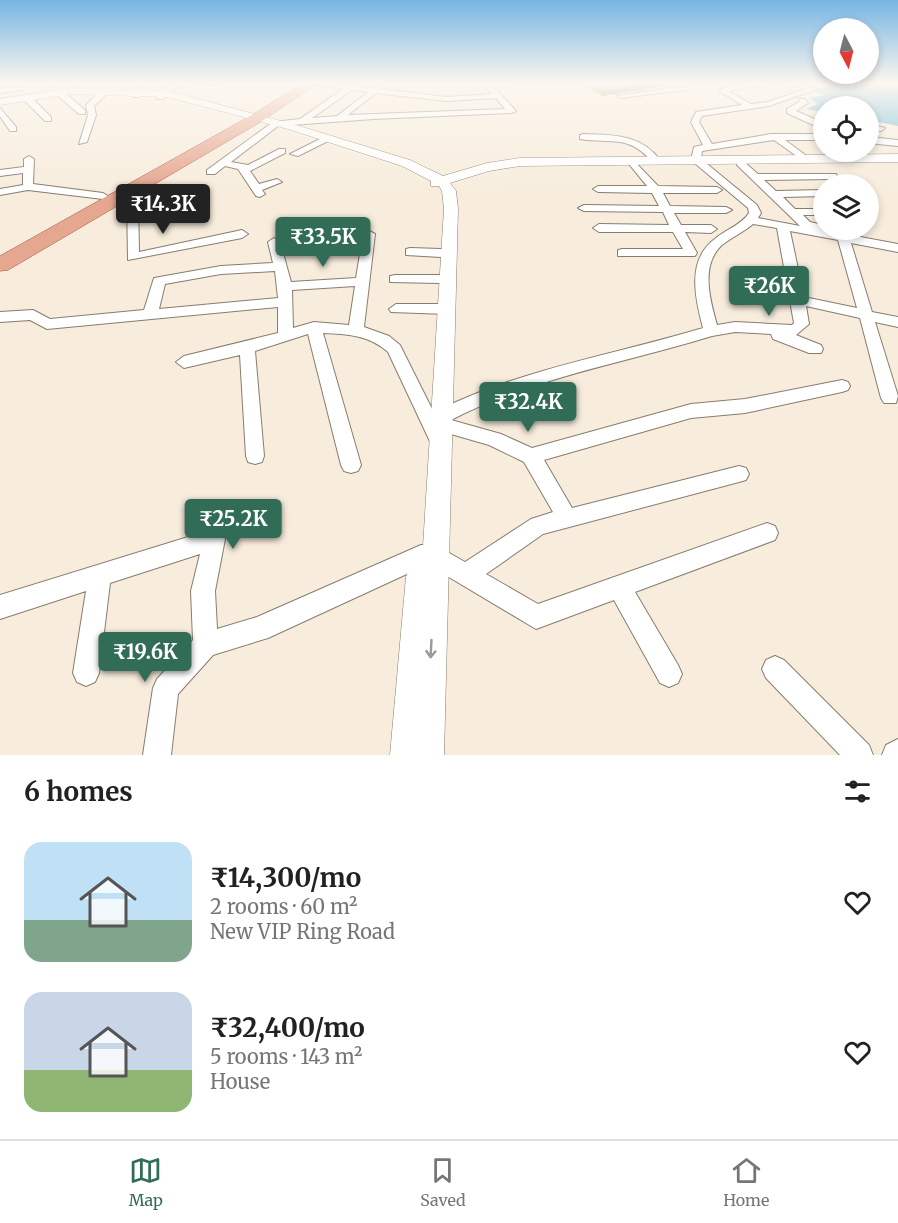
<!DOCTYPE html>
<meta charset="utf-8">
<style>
:root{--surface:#fff;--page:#f6f6f6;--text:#222;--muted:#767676;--line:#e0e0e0;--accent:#316c56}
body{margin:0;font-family:Merriweather,serif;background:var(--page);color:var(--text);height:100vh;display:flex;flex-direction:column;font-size:22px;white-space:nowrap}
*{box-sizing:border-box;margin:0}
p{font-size:20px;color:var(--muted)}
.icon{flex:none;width:33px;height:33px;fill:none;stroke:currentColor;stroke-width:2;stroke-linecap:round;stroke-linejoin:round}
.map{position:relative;height:755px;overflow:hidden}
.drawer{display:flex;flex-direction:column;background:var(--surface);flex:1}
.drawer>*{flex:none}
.needle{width:39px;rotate:173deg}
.buttons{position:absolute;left:813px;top:18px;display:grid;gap:12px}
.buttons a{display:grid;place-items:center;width:66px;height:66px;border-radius:50%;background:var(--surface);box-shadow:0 3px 9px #0003;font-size:30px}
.price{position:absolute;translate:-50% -51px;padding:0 14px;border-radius:6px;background:var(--accent);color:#fff;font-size:20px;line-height:39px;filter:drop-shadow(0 2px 3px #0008)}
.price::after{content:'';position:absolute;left:50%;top:36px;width:18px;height:14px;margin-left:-9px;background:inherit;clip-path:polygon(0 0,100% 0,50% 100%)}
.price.on{background:#222;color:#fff}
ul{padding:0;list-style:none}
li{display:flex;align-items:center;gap:18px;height:150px;padding:0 24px}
li span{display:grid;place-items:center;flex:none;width:168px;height:120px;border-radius:18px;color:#555}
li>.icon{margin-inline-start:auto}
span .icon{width:72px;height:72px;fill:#fffc;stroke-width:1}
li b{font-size:26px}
h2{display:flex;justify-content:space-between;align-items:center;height:72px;padding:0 24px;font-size:26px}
.tab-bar{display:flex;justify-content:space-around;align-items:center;height:84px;border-top:2px solid var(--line);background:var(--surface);font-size:16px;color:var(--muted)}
.tab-bar a{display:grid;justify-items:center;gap:3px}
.tab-bar .on{color:var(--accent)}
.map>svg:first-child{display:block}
.water{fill:#6cb7da}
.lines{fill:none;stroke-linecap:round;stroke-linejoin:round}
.minor-casing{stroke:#867d6e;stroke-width:2}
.tertiary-casing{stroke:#867d6e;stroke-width:1}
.primary-casing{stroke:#9f593e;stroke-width:1}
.minor{fill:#fff;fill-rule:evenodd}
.tertiary{fill:#fff;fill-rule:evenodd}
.primary{fill:#e6a791;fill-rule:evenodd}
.wall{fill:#b2915d}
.shaded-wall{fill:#91764c}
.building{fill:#cfa96c;stroke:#91764c;stroke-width:1.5}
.oneway{stroke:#9c9a96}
</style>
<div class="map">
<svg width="898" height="755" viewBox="0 0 898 755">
<rect width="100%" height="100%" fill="#f8eddd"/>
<path class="water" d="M837,83H898V126L869,120L868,106H824L823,112L806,109L818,104L810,98L824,95L815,90Z"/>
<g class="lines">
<defs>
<g id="minor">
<path d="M53,83H66L54,87L50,85Z"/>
<path d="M103,83H111L110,91L94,106L96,115L87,142L79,144L88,115L86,105L102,90Z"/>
<path d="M147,83H156L139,97H133V93Z"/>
<path d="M172,83H181L163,99H157V95Z"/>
<path d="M188,83H221L217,85Z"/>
<path d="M309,83H355L357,86L373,88L379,85L383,87L381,89L446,97L492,94L482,83H490L516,111L512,113L373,119L278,126L231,162L248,165L279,149H285V153L250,171L259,184L277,179L282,182L262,190L265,194L260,197L256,196L238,169L225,166L215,174H207V170L273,122L300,119L343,89ZM352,90L368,92L337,116L312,118ZM376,93L446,101L496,98L505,109L348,115Z"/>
<path d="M596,83H619L590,88L586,86Z"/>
<path d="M734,83H762C752,90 741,87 729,91L751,104L768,102L805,89L790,83H802L817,89L769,106L702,116L699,122L712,144L771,134H824V140H785L808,157L810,159L805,162L774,140L702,151L701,159L757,205L761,213L758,218L800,226L737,165V161H743L758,174H836L837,176L832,179L764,180L776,191L824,190V196L783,197L795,209H824V215H803L810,222L823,225V230L898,244V252L851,243L872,312L898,317V327L875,322L898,396L896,403H884L881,398L860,318L806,306L809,324L796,335L821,345L823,349L821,353H809L773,339L771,334L735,332L712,336C625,363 534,377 451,420L501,434L532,448L691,404L745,399L842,380L848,382L850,386L848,390L842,392L745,413L691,418L544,460L572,508L739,466L746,468L749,474L746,480L739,482L543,534L486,574L538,604L767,523L775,526L778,533L775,540L635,592L678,665L682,674L678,683L669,687L660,683L614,600L536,629L432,567H422L268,638L213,655L178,694L171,755H143L153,688L157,679L193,640L191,591L200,554L110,583L99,673L95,682L86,686L77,682L73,673L86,591L0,619V595L214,529L222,532L225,539L215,591L217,629L257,617L421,545H435L465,562L531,519L553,512L524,462L489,445L444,432L450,445L448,450L441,453L434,450L388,352C369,335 347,334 323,333L361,465L358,471L351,473L344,471L341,465L308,334L255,351L264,456L262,462L255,464L248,462L246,456L240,355L184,368L176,362L184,356L278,333V307L47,329L30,320L0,322V312L33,310L50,319L144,310L154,278L221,266L273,263L268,242L274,238L280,242L291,282L356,278L363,236L302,243L296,239L302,235L364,228L375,234L364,327L389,336L400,345L435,415L437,411C521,369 613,355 703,328C695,298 686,259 716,238C727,229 741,225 749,213L748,208L691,160L694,147L703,145L691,122L696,112L742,105L719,91ZM753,224L777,228L794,323L792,325L735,322L717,325C710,300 700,265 722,245C732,237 744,232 753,224ZM790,231L838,240L857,308L804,297ZM275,271L278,298L159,309L165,284L221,274ZM355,286L349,325L314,322L293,328L292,290Z"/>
<path d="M20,86L23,90L0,93V89Z"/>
<path d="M683,86L686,90L620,98L616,96Z"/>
<path d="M59,93H65L85,110V114H79L59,97Z"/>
<path d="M26,98H32L51,117V121H45L26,102Z"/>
<path d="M799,99H805L808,103L796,111L824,123V130L787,113V109L799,102Z"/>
<path d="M0,108L16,127V131H10L0,116Z"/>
<path d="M868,124L885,128L881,131L868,130Z"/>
<path d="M583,134C614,135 641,134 661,161L653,163C630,134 611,144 580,139V135Z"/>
<path d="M868,137L898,140V146L868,143Z"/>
<path d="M322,138L330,140L298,156L290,154Z"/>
<path d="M29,156L34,159L33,184L103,193L108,196L103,199L28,190L0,195V189L23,185V173L0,176V170L24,167V159Z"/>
<path d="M634,161L658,186L717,187L722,190L717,193H663L670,206L726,207L732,210L726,213H674L681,225H711L717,229L711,233L685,232L697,253L695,256H618V250L622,249H683L673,232H599L593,228L599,224L669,225L663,212L584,211L578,208L584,205L659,206L652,193L598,192L593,189L598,186H647L629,164Z"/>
<path d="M126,191L138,198L139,252L242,230L248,234L242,238L128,260L127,199L121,194Z"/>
<path d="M410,248L441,249L447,253L441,257L406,255V249Z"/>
<path d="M395,275H439L446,279L439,283L390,282V276Z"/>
<path d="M396,304H447L454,309L447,314L391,312L389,309Z"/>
<path d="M775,656L784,660L869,745L873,755H840L766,678L762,669L766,660Z"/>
<path d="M898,739V755H882L886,745Z"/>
</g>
<path id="tertiary" d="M72,88L168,91L296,125L410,160L443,176L487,163L520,158L898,154V162L520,166L489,171L450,183L456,191L458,209L444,755H390L406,577L410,567L422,563L444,209L442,191L439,186H431V181L402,166L288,129L168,97L72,94L0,105V99Z"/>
<path id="primary" d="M304,83H318L262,121L8,270L0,271V256L252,115Z"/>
</defs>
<use href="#minor" class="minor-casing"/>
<use href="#tertiary" class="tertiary-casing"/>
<use href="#primary" class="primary-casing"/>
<use href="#minor" class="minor"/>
<use href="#tertiary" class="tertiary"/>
<use href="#primary" class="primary"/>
</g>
<path class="wall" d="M671,85L602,96L592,90L593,86Z"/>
<path class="shaded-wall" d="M660,83H672L671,85L602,96L603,92Z"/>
<path class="building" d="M608,83H660L603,92L593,86Z"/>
<defs><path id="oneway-shaft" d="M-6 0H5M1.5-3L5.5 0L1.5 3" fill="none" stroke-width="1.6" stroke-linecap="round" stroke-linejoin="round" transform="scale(1.5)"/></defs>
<use class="oneway" href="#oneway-shaft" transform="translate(431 649) rotate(93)"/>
<linearGradient id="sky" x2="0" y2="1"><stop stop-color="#76b5e2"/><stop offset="0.44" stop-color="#fcf7f0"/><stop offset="1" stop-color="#fcf7f0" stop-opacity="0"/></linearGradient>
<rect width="898" height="189" fill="url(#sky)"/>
</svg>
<div class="buttons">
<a><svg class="needle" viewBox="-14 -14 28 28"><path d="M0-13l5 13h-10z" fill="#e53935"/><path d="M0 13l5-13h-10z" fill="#767676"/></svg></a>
<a><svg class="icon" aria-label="locate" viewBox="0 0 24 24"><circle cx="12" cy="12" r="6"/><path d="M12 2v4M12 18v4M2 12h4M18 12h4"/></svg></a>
<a><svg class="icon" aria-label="layers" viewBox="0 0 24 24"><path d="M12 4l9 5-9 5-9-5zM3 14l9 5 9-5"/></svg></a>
</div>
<b class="price on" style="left:163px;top:235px">₹14.3K</b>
<b class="price" style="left:323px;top:268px">₹33.5K</b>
<b class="price" style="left:769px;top:317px">₹26K</b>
<b class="price" style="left:528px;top:433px">₹32.4K</b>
<b class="price" style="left:233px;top:550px">₹25.2K</b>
<b class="price" style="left:145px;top:683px">₹19.6K</b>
</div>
<section class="drawer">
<h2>6 homes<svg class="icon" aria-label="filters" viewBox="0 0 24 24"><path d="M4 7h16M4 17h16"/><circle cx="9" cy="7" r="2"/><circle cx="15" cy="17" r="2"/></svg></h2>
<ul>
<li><span style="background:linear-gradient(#bfe0f5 65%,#7fa58c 0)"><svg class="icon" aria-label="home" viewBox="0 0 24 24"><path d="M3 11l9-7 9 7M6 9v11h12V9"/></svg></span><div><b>₹14,300/mo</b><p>2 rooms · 60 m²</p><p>New VIP Ring Road</p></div><svg class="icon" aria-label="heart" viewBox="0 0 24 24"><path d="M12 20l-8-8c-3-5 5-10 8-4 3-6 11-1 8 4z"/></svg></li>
<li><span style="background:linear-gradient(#c9d6e8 65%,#8fb573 0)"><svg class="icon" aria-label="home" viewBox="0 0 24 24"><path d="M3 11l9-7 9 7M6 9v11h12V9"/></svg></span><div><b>₹32,400/mo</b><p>5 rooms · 143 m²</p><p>House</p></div><svg class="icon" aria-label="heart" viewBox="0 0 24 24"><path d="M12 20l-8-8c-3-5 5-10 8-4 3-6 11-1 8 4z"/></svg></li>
</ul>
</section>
<nav class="tab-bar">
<a class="on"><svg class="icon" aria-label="map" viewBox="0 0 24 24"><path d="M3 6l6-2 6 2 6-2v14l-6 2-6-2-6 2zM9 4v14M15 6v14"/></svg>Map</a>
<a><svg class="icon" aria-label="saved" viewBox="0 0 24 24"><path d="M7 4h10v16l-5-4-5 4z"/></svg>Saved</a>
<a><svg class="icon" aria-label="home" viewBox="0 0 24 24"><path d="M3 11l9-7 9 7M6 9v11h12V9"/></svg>Home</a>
</nav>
